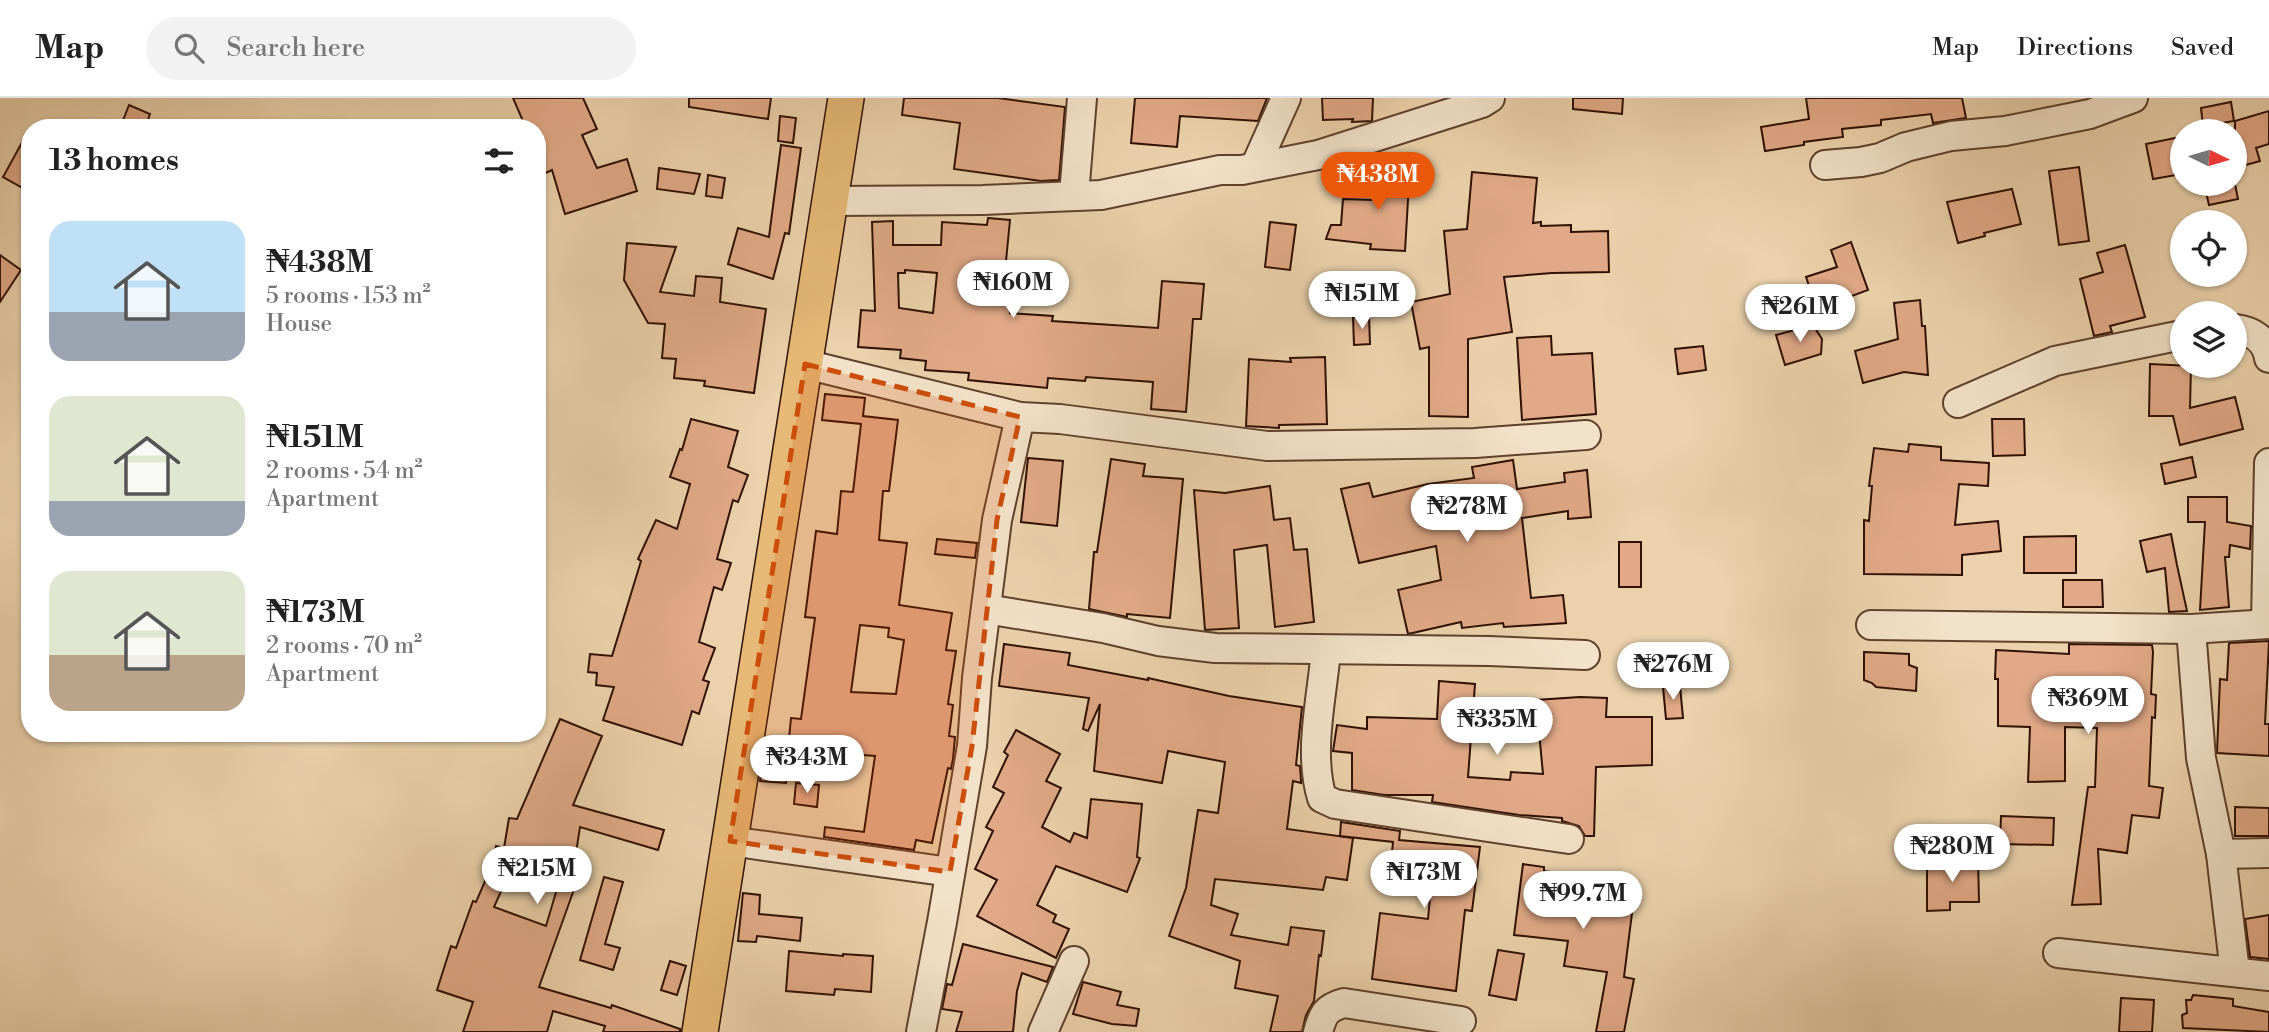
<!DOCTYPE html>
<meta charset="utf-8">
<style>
:root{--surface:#fff;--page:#f2f2f2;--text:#222;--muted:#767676;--line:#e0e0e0;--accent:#ea580c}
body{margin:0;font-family:"Libre Bodoni",serif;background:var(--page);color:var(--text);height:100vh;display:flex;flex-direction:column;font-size:26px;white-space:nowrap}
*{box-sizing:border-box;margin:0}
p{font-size:23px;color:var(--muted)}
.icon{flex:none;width:38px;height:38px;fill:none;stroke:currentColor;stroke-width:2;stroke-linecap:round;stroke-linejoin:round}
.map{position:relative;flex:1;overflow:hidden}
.details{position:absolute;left:21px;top:21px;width:525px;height:623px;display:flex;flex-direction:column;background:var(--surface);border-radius:28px;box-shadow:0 2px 5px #0004}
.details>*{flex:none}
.needle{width:46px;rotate:95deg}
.controls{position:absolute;left:2170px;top:21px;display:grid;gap:14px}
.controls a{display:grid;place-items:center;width:77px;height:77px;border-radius:50%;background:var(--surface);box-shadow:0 2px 5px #0004;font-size:35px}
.price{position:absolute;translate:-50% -60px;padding:0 16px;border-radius:24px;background:#fff;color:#222;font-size:23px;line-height:46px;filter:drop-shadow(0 2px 4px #0008)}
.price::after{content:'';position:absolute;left:50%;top:42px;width:21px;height:16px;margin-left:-10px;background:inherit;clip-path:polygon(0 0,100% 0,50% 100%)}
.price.current{background:var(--accent);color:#fff}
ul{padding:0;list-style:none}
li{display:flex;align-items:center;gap:21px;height:175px;padding:0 28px}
li span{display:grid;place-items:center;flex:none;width:196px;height:140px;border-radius:21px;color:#555}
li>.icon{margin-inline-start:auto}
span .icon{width:84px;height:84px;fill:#fffc;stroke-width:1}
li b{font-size:30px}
h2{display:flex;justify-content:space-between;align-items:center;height:84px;padding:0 28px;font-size:30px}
header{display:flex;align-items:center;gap:42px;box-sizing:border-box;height:98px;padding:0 35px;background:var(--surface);border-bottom:2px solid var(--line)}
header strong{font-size:33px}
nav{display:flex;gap:38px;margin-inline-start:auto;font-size:24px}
.search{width:490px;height:63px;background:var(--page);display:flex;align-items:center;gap:18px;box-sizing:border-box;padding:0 24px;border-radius:38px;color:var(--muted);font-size:26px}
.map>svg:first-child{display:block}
.building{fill:#e1a987;stroke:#301002;stroke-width:2;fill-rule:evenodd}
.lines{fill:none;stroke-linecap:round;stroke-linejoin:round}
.minor-casing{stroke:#5f402c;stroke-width:32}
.major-casing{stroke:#301002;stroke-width:38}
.minor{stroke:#f2e2c9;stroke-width:28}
.major{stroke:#e6b976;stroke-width:35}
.marked{fill:#cc4e0a;fill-opacity:0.2;stroke:#cc4e0a;stroke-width:5;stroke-dasharray:14 9;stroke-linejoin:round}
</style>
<header>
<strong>Map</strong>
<div class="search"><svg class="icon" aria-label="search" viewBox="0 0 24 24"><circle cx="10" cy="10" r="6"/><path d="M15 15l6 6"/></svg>Search here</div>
<nav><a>Map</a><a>Directions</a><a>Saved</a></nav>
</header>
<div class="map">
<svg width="2269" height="934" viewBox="0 0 2269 934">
<rect width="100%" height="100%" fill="#ebd2ac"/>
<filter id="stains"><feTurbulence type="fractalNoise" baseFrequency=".00286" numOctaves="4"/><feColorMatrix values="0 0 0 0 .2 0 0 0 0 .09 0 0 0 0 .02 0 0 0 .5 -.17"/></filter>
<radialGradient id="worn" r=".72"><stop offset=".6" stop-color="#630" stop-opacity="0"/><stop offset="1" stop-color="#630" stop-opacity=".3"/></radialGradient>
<g class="building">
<path d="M513,0H583L597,31L582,37L597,70L627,61L637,93L565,116L552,72L546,75L537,55V30H526Z"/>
<path d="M689,0H771L768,21L689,9Z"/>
<path d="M904,0H998L1065,9L1059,82L1041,83L954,71L960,25L902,17Z"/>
<path d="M1135,0H1267L1258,23L1180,18L1177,49L1131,45Z"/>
<path d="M1322,0H1373L1372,23L1352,24L1353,21L1323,22Z"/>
<path d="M1573,0H1623L1622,16L1573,11Z"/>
<path d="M1806,0H1962L1966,20L1933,25L1931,16L1881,22V27L1842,31L1843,39L1804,44V47L1765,53L1761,29L1809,21Z"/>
<path d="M2231,4L2234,23L2203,28L2201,10Z"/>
<path d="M129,7L150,16L145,30H120Z"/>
<path d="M2269,13V46L2256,50L2260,63L2235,70V23Z"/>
<path d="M780,18L796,20L793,45L778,43Z"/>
<path d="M30,30V94L3,79Z"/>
<path d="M2180,39L2182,76L2153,81L2146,46Z"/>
<path d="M781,47L801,50L789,136L785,135L773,181L728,166L738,130L769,139Z"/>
<path d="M1375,66L1410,68L1405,153L1370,151L1371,146L1326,141L1331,127H1341L1343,101L1373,102Z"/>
<path d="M2079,69L2089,143L2059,147L2049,73Z"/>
<path d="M659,70L700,76L694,96L657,91Z"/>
<path d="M1472,74L1537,80L1533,125L1541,124V128L1571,127V134L1608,133L1609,174L1552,175L1504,179L1512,234L1468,241V319L1429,318V249L1420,251L1411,204L1450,196L1444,133L1467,131Z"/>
<path d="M708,77L725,80L722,100L706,98Z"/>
<path d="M2204,86H2235L2238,101L2209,107Z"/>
<path d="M2012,91L2021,126L1984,135L1985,138L1958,145L1947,104Z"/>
<path d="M988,120L1010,122L1003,194H1012L1010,215L1053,218L1052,223L1158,230L1162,183L1204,186L1201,221H1193L1186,314L1151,311L1153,284L1086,279L1085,283L1048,280L1047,290L968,282L969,275L925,272L926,263L900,260L901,252L858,249L861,212L875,213L872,124L893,123V147H941L942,124L987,127ZM905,172L937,175L933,215L899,210L898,175H905Z"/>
<path d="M1270,124L1296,127L1290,172L1265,169Z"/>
<path d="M1851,144L1868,192L1833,205L1834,208L1818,214L1806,179L1837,169L1831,152Z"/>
<path d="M627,145L676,149L660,194L694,198L696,178L722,180L720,204L766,211L754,295L704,288L705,283L674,280L676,261L662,260L665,226L648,225L624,182Z"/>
<path d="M2125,147L2145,219L2110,228L2112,234L2094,238L2080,181L2103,174L2097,155Z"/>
<path d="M0,157L21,172L0,204Z"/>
<path d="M1920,202L1922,228H1925L1928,277L1904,274L1863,285L1855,253L1898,241L1894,205Z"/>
<path d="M1369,218L1370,246L1354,247L1353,219Z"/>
<path d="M1813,227L1822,241L1821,256L1785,267L1776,237Z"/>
<path d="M1551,238L1552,257L1592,255L1596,316L1522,322L1517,240Z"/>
<path d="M1703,248L1706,272L1678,276L1675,251Z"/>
<path d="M1325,259L1327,326L1279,327V330L1246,328L1249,261L1291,264L1290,260Z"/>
<path d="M2150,266L2191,268L2190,310L2235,299L2243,331L2180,347L2173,318H2149Z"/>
<path d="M825,296L865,300L863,318L898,322L889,393H883L879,442L907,445L899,507L952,515L946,552L956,553L948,606L953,607L949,638L955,639L953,661L951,671L948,670L932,745L916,742L914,752L824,739L825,729L864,734L875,658L788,651L791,620L801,621L815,520L805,519L816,433L837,436L841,393L853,394L861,326L822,322ZM860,527L889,530L888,539L904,542L896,596L851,594Z"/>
<path d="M691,321L738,333L728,369L748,377L738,404L733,402L717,461L731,465L722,492L714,489L699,544L715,550L703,582L709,584L699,616L692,613L682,647L603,622L614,589L596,587L597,575L588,574L590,556L612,558L641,463L638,461L656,422L677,431L690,386L670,379L680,351L682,352Z"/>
<path d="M1992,321H2024L2025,357L1993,358Z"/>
<path d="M1909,346L1941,349V362L1989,365L1988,388L1959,386L1955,427L1998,423L2001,453L1962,457V477L1864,476V422L1869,423L1872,388H1869L1874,350L1908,354Z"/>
<path d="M2192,359L2196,379L2165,386L2161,366Z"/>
<path d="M1028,360L1063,363L1057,428L1021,424Z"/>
<path d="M1111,361L1145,366L1143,378L1183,381L1170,520L1127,516V519L1089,511L1094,454H1097Z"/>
<path d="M1513,362L1517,391L1565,384L1564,375L1587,372L1591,419L1568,421V413L1522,420L1531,500L1563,497L1566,525L1504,529L1503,525L1462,530L1461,524L1408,536L1398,492L1441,482L1436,448L1359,465L1341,391L1369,385L1373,399L1428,386L1474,380L1472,369Z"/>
<path d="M1270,388L1274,422L1290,420L1294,452L1307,451L1314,524L1275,529L1267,447L1234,452L1239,530L1205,532L1194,392L1225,395Z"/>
<path d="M2188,399H2227V424L2251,428L2250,451L2230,447L2229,459H2225L2229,509L2200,512L2205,424H2188Z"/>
<path d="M2171,436L2177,467L2187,513L2169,514L2165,470L2147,474L2140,443Z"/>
<path d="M2076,438V475H2024V439Z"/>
<path d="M937,441L977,445L975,460L935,456Z"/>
<rect x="1619" y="444" width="22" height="45"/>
<path d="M2063,482H2102L2103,509H2063Z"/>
<path d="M2269,543L2265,626H2269V658L2217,655L2220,581L2227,582L2229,545Z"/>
<path d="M1004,546L1070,555L1068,567L1148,582V580L1229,598L1302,609L1296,667L1300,668L1301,683V685L1293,683L1287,731L1353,740L1347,782L1326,779L1323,792L1215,781L1211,807L1238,816L1231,837L1288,847L1291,829L1324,833L1321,858L1319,857L1314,903L1306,917L1302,934H1270L1278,898L1235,890L1240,863L1169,838L1186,790L1198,712L1218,715L1225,664L1168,653L1162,685L1094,673L1100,606L1088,633L1083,631L1089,600L999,588Z"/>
<path d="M2069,546L2152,547L2153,554L2151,596L2156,597L2155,620L2152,619L2149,688L2163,690L2159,720L2132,717L2127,755L2098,751L2101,806L2072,807L2088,689H2095L2097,630L2065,629V683L2028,684L2030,629L1998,628V581H1995L1996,552L2069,556Z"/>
<path d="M1864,554L1909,556V567L1917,570L1916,593L1876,589L1872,585L1864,582Z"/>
<path d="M1439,583L1475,586L1468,679L1510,682L1511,674L1543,676L1536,602L1580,599L1607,600L1606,619H1652V667L1596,669L1594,738H1585L1579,728L1562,723V720L1519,717L1432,704L1433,697H1384L1352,692V655L1333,653L1337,627L1367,631V619L1437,621Z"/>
<path d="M1680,588L1683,620L1666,621L1663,589Z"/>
<path d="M560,621L602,638L573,707L664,732L658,752L580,729L575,761L519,752L509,790L503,789L494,809L546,828L564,767L581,772L539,889L611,910L612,907L680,931V934H603L605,928L553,913L547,934H463L473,904L437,892L451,848L456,850L473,803L476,804L490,772L496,748L504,750L509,720L517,721Z"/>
<path d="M1016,632L1060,656L1046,683L1061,690L1042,729L1070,744L1074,735L1087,740L1091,701L1142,706L1137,759L1140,760L1127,794L1056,768L1037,807L1056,817L1053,824L1069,831L1056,860L977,818L997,782L975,771L993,733L986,729L1004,695L993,689L1008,657L1004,654Z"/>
<path d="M763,660L788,662L786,685L760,683Z"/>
<path d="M796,685L819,687L817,709L794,706Z"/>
<path d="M2235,709L2269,710V738H2235Z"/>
<path d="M2001,718L2054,720L2053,747L2000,746Z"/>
<path d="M1341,724L1400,733L1399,742L1480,749L1472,813L1465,812L1456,893L1372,881L1380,815L1428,821L1431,788L1389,784L1393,744L1340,738Z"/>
<path d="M1978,760L1979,804H1950V812L1927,813V767H1957V761Z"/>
<path d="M1523,766L1544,769V773L1586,779V785L1635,791L1624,879L1634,881L1624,934H1596L1607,874L1564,868L1568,843L1514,837Z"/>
<path d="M604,779L623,784L605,846L620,850L613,872L580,862Z"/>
<path d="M743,795L760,797L759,816L802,820L800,843L757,838L756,844L738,843Z"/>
<path d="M2269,817V861L2250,859L2245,821Z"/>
<path d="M963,846L1053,869L1047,884L1022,875L1017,893L1013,934H956L962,914L942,911L947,886L952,887Z"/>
<path d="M1498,852L1524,856L1516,902L1489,897Z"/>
<path d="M789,853L843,858V856L873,858L871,894L835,891L834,897L786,893Z"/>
<path d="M670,863L686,868L677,897L661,892Z"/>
<path d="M1083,884L1121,894L1117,907L1139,911L1136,928L1112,926L1073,916Z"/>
<path d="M2193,897L2233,901V908L2269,914V934L2183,930L2182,917L2187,915L2186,902H2191Z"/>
<path d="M2121,900L2154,902L2152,934H2119Z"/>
</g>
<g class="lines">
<defs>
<g id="minor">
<path d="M1825,67L1861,64L1880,60L1906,49L1951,38L2005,33L2090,16L2133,0"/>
<path d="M1255,69L1286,0"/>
<path d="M1074,97L1082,0"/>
<path d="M830,103L983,102L1101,97L1220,72H1242L1318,57L1482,5L1490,0"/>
<path d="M2235,231C2252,233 2266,241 2269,260"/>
<path d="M805,266L1020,319L1060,321L1267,348L1475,345L1586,337"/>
<path d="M1958,305L2055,263L2182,237"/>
<path d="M986,511L1103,530L1158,543L1215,550L1489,553L1585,557"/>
<path d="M2266,526L2269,365"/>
<path d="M1871,527L2191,531L2269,526"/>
<path d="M2191,531L2201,660L2221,756L2235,874"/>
<path d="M1326,552C1322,600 1308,654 1322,700L1335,706L1569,741"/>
<path d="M730,743L950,774"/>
<path d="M2221,756L2269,755"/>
<path d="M2058,855L2269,878"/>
<path d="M921,934L942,824L972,648L977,580L997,422L1020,319"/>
<path d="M1043,934L1074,863"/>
<path d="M1318,934C1323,916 1326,910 1344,905L1461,923"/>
</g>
<path id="major" d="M700,934L846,0"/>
</defs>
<use href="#minor" class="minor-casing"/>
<use href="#major" class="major-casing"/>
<use href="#minor" class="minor"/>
<use href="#major" class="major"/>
</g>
<path class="marked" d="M805,266L1020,319L997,422L972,648L950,774L730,743Z"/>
<rect width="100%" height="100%" filter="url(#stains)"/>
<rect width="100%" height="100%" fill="url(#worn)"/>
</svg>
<div class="controls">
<a><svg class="needle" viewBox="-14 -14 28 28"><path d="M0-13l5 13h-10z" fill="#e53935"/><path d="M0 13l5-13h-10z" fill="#767676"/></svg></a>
<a><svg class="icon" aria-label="locate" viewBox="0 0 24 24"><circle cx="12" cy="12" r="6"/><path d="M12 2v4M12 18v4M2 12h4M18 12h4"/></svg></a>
<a><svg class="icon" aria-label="layers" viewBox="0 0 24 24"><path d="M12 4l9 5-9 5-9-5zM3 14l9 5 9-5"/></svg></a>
</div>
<b class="price current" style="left:1378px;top:114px">₦438M</b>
<b class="price" style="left:1013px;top:222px">₦160M</b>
<b class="price" style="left:1362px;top:233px">₦151M</b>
<b class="price" style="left:1800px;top:246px">₦261M</b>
<b class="price" style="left:1467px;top:446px">₦278M</b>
<b class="price" style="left:1673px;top:604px">₦276M</b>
<b class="price" style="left:2088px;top:638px">₦369M</b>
<b class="price" style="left:1497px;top:659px">₦335M</b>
<b class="price" style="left:807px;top:697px">₦343M</b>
<b class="price" style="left:1952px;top:786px">₦280M</b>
<b class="price" style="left:537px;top:808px">₦215M</b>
<b class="price" style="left:1424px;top:812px">₦173M</b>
<b class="price" style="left:1583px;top:833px">₦99.7M</b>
<section class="details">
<h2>13 homes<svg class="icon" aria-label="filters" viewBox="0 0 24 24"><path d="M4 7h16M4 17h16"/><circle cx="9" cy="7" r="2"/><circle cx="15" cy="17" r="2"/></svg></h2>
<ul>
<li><span style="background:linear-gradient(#bfe0f5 65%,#9aa5b1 0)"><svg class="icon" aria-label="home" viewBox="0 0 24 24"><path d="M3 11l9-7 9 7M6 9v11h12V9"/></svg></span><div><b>₦438M</b><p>5 rooms · 153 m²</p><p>House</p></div></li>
<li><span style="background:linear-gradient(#dfe7d0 75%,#9aa5b1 0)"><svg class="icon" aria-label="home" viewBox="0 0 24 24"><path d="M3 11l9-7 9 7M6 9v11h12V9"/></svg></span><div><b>₦151M</b><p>2 rooms · 54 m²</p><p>Apartment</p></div></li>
<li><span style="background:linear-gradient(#dfe7d0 60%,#b9a48a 0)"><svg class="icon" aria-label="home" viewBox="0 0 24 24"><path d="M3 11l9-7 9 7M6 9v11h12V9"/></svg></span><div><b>₦173M</b><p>2 rooms · 70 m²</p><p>Apartment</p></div></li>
</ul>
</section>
</div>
